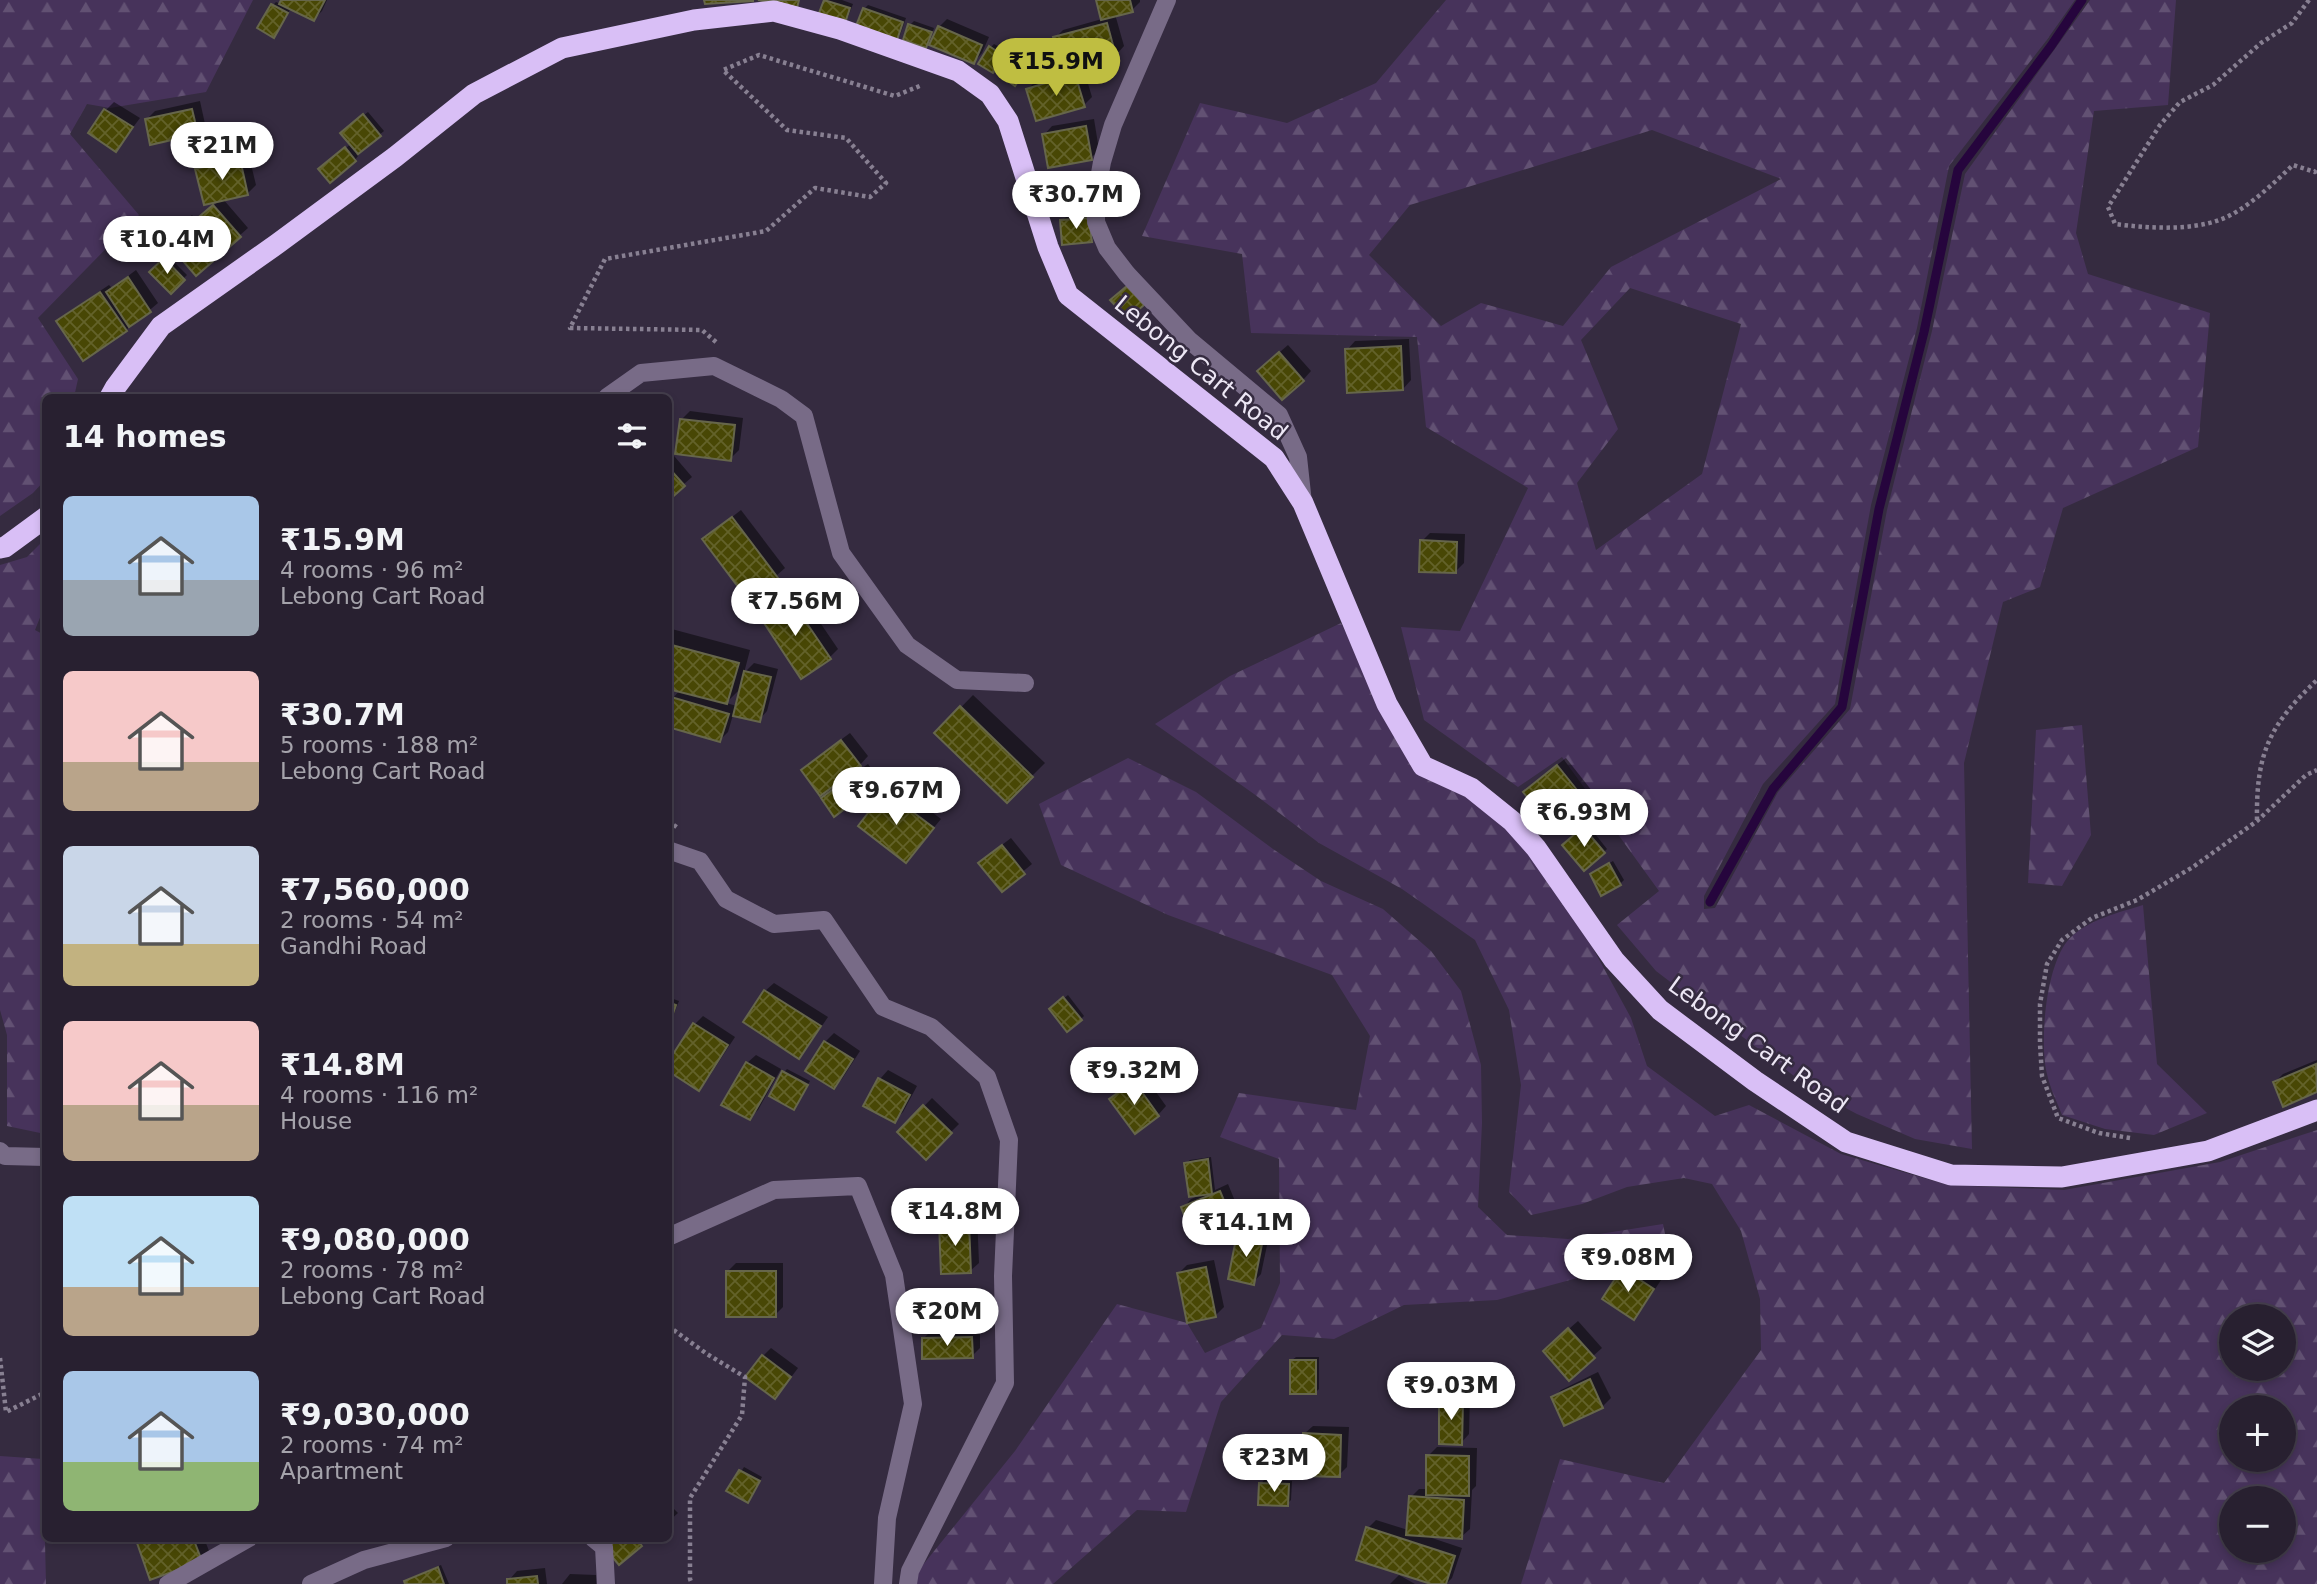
<!DOCTYPE html>
<meta charset="utf-8">
<style>
:root{--surface:#282030;--page:#342d3c;--text:#f1f3f6;--muted:#a5a3ab;--line:#443e4c;--accent:#bfbe41}
body{margin:0;font-family:"DejaVu Sans",sans-serif;background:var(--page);color:var(--text);height:100vh;display:flex;flex-direction:column;font-size:26px;white-space:nowrap}
*{box-sizing:border-box;margin:0}
p{font-size:23px;color:var(--muted)}
.icon{flex:none;width:38px;height:38px;fill:none;stroke:currentColor;stroke-width:2;stroke-linecap:round;stroke-linejoin:round}
.map{position:relative;flex:1;overflow:hidden}
.details{position:absolute;left:42px;top:394px;width:630px;height:1148px;display:flex;flex-direction:column;background:var(--surface);border-radius:10px;box-shadow:0 4px 10px #0003,0 0 0 2px var(--line)}
.details>*{flex:none}
.buttons{position:absolute;left:2219px;top:1304px;display:grid;gap:14px}
.buttons a{display:grid;place-items:center;width:77px;height:77px;border-radius:50%;background:var(--surface);box-shadow:0 4px 10px #0003,0 0 0 2px var(--line);font-size:35px}
.price{position:absolute;translate:-50% -60px;padding:0 16px;border-radius:24px;background:#fff;color:#222;font-size:23px;line-height:46px;filter:drop-shadow(0 2px 4px #0008)}
.price::after{content:'';position:absolute;left:50%;top:42px;width:21px;height:16px;margin-left:-10px;background:inherit;clip-path:polygon(0 0,100% 0,50% 100%)}
.price.active{background:var(--accent);color:#111}
ul{padding:0;list-style:none}
li{display:flex;align-items:center;gap:21px;height:175px;padding:0 21px}
li span{display:grid;place-items:center;flex:none;width:196px;height:140px;border-radius:10px;color:#555}
li>.icon{margin-inline-start:auto}
span .icon{width:84px;height:84px;fill:#fffc;stroke-width:1}
li b{font-size:30px}
h2{display:flex;justify-content:space-between;align-items:center;height:84px;padding:0 21px;font-size:30px}
.map>svg:first-child{display:block}
.forest{fill:url(#forest-firs);fill-rule:evenodd}
.shadow{fill:#0007;fill-rule:evenodd}
.lines{fill:none;stroke-linecap:round;stroke-linejoin:round}
.stream{stroke:#26053d;stroke-width:9}
.building{fill:url(#building-cross-hatch);stroke:#66664b;stroke-width:2}
.path{stroke:#888092;stroke-width:4.5;stroke-dasharray:3.5 3.5;stroke-linecap:butt}
.street{stroke:#786b87;stroke-width:18}
.highway{stroke:#d9bff6;stroke-width:21}
.labels{text-anchor:middle;stroke-width:5;stroke-linejoin:round;paint-order:stroke}
.street-label{font-size:24px;fill:#ede7f5;stroke:#352b40}
</style>
<div class="map">
<svg width="2317" height="1584" viewBox="0 0 2317 1584">
<defs>
<pattern id="forest-firs" width="22" height="20" patternUnits="userSpaceOnUse" patternTransform="scale(1.75)"><rect width="22" height="20" fill="#47335b"/><path d="M5 1l3.5 6h-7zM16 11l3.5 6h-7z" fill="#625173"/></pattern>
<pattern id="building-cross-hatch" width="8" height="8" patternUnits="userSpaceOnUse" patternTransform="scale(1.75)"><rect width="8" height="8" fill="#484705"/><path d="M0 0l8 8M0 8l8-8" fill="none" stroke="#63622a"/></pattern>
</defs>
<rect width="100%" height="100%" fill="#352b40"/>
<g class="forest">
<path d="M0,0H253L206,92L110,108L87,104L70,134L139,215L38,318L78,379L74,397H46L45,480L33,493L0,516Z"/>
<path d="M1446,0H2075L2046,41L1949,166L1917,328L1871,505L1835,704L1763,784L1704,896V909L1715,908L1778,792L1850,709L1887,510L1932,331L1965,174L2090,0H2176L2168,105L2094,111L2076,233L2088,274L2210,313L2198,447L2063,508L2040,587L2003,602L1964,763L1972,1149L1915,1139L1857,1114L1815,1092L1656,971L1617,925L1659,891L1562,757L1518,787L1424,720L1401,627L1460,631L1528,488L1426,427L1417,337L1251,333L1242,254L1142,236L1200,103L1287,123L1376,83ZM1652,130L1781,179L1611,267L1563,326L1481,303L1441,326L1369,255L1410,205ZM1630,288L1741,324L1702,474L1596,550L1577,483L1618,429L1581,340Z"/>
<path d="M45,539V605L35,630L46,636L45,1134L7,1126V1035L0,1010V565L27,557Z"/>
<path d="M1341,623L1418,774L1472,800L1511,830L1566,899L1631,1018L1647,1066L1715,1116L1749,1105L1841,1154L1948,1185L2064,1190L2220,1162L2317,1130V1584H1521L1560,1459L1664,1483L1761,1350L1760,1299L1741,1231L1712,1184L1684,1178L1627,1187L1582,1204L1531,1215L1509,1192L1521,1085L1509,1010L1475,940L1402,889L1319,843L1254,794L1155,724L1230,676ZM2231,1316H2284V1368H2231ZM2231,1407H2284V1460H2231ZM2231,1498H2284V1550H2231Z"/>
<path d="M2082,725L2091,835L2062,886L2028,883L2036,730Z"/>
<path d="M1128,758L1196,792L1273,849L1321,881L1383,909L1431,951L1461,991L1481,1065L1482,1123L1478,1207L1507,1235L1568,1239L1663,1224L1669,1253L1497,1300L1404,1305L1334,1339L1282,1335L1221,1402L1186,1512L1137,1510L1053,1584H917L918,1571L1015,1451L1117,1304L1187,1323L1205,1353L1261,1328L1280,1283L1279,1159L1220,1137L1239,1093L1356,1110L1370,1036L1332,975L1168,915L1061,865L1039,804Z"/>
<path d="M2143,905L2157,1064L2207,1113L2154,1135L2105,1129L2062,1115C2057,1102 2050,1088 2047,1074C2039,1042 2046,962 2070,938C2090,919 2118,913 2143,905Z"/>
<path d="M0,1456L43,1459L46,1584H0Z"/>
</g>
<g class="shadow">
<path d="M283,0H327L322,11L314,19L291,8L277,32L273,5L276,2L281,4Z"/>
<path d="M826,0H842L853,4L848,17L844,21L821,12Z"/>
<path d="M1098,0H1140V2L1132,10L1115,14L1124,46L1116,55L1055,38L1063,30L1102,19Z"/>
<path d="M868,5L906,18L900,35L896,38L864,9Z"/>
<path d="M947,19L989,37L982,53L974,62L939,27Z"/>
<path d="M914,21L934,28L929,43L925,46L910,25Z"/>
<path d="M994,44L1007,51L996,67L991,47Z"/>
<path d="M1013,54L1028,67L1018,80L1009,58Z"/>
<path d="M1083,67L1092,97L1084,105L1028,89L1036,81Z"/>
<path d="M200,101L205,124L197,133L147,119L155,111Z"/>
<path d="M114,102L140,118L116,150L106,110Z"/>
<path d="M368,112L384,131L356,154L358,156L355,160L324,166L352,143L346,129Z"/>
<path d="M1094,119L1099,150L1091,158L1044,135L1052,126Z"/>
<path d="M248,152L256,185L247,194L223,199L248,228L239,236L175,231L192,215L196,220L220,200L197,170L206,161Z"/>
<path d="M1092,178L1094,198L1053,185L1057,181Z"/>
<path d="M1093,215L1094,237L1091,240L1062,221L1066,217Z"/>
<path d="M168,256L187,275L171,291L151,272Z"/>
<path d="M136,270L158,303L126,330L58,321L67,313L109,285L112,288Z"/>
<path d="M1409,339L1411,380L1403,389L1347,350L1355,341Z"/>
<path d="M1288,345L1311,371L1303,380L1267,363Z"/>
<path d="M690,411L743,418L739,450L730,459L681,420Z"/>
<path d="M669,450L692,477L668,498V451Z"/>
<path d="M741,510L785,568L776,576L704,539Z"/>
<path d="M1430,533L1465,534L1464,563L1455,572L1422,541Z"/>
<path d="M798,590L838,649L829,658L762,617L770,609Z"/>
<path d="M668,628L750,650L744,673L754,663L778,669L767,711L759,720L733,715L728,732L720,740L673,698L680,690L668,687ZM741,688L737,706L726,703Z"/>
<path d="M973,695L1045,763L1007,801L936,733Z"/>
<path d="M850,733L868,756L860,765L811,762Z"/>
<path d="M1566,758L1596,796L1588,804L1533,784Z"/>
<path d="M668,763L672,775L668,778Z"/>
<path d="M868,764L879,779L835,815L823,798L831,790Z"/>
<path d="M895,784L941,819L906,861L860,825Z"/>
<path d="M1588,825L1607,849L1604,852L1568,841Z"/>
<path d="M1011,838L1032,864L1002,889L989,855Z"/>
<path d="M1613,861L1624,880L1620,884L1592,874Z"/>
<path d="M774,983L828,1017L807,1048L799,1057L765,991Z"/>
<path d="M1068,995L1084,1016L1081,1019L1055,1006Z"/>
<path d="M668,997L679,1001L668,1029Z"/>
<path d="M703,1016L735,1037L707,1080L699,1088L695,1024Z"/>
<path d="M834,1033L860,1051L842,1079L833,1087L807,1070L825,1042Z"/>
<path d="M756,1055L781,1069L758,1110L749,1118L747,1063Z"/>
<path d="M2317,1060V1091L2284,1105L2275,1082L2283,1074Z"/>
<path d="M787,1069L810,1081L794,1108L784,1072Z"/>
<path d="M888,1070L917,1086L903,1112L894,1121L865,1105L880,1079Z"/>
<path d="M1143,1074L1166,1106L1158,1115L1111,1099Z"/>
<path d="M932,1098L959,1124L926,1157L899,1132Z"/>
<path d="M1211,1157L1215,1190L1228,1184L1237,1206L1229,1214L1183,1208L1191,1199L1203,1194L1186,1163L1190,1160Z"/>
<path d="M977,1214L979,1263L970,1271L941,1223L949,1215Z"/>
<path d="M1247,1226L1270,1231L1261,1274L1253,1283L1238,1235Z"/>
<path d="M1214,1260L1224,1307L1215,1316L1179,1273L1187,1265Z"/>
<path d="M1632,1261L1661,1280L1642,1309L1634,1317L1604,1298L1624,1269Z"/>
<path d="M736,1263H783V1307L775,1315L728,1271Z"/>
<path d="M1578,1321L1602,1348L1593,1356L1553,1343Z"/>
<path d="M980,1329V1348L972,1356L923,1339L932,1330Z"/>
<path d="M771,1348L798,1368L783,1388L763,1356Z"/>
<path d="M1296,1357H1319V1389L1316,1392L1292,1360Z"/>
<path d="M1598,1372L1611,1398L1602,1407L1553,1398L1561,1390Z"/>
<path d="M1450,1393H1470L1469,1434L1461,1443L1441,1401Z"/>
<path d="M1313,1426L1349,1427L1347,1467L1339,1475L1304,1434Z"/>
<path d="M1437,1447L1477,1448L1476,1486L1472,1490L1470,1529L1461,1537L1426,1536L1462,1548L1452,1578L1446,1584H1437L1368,1528L1376,1520L1408,1530L1411,1497L1419,1489H1428V1456Z"/>
<path d="M744,1467L762,1477L751,1497L729,1490Z"/>
<path d="M1264,1480L1292,1481L1291,1500L1287,1504L1261,1484Z"/>
<path d="M668,1503L678,1513L668,1522Z"/>
<path d="M140,1538H204L209,1551L201,1560L138,1541Z"/>
<path d="M617,1538H642L645,1541L619,1562Z"/>
<path d="M441,1565L449,1584H407L406,1582L410,1578Z"/>
<path d="M545,1568L547,1584H509V1580L517,1571Z"/>
<path d="M570,1574L596,1575V1584H562Z"/>
<path d="M1399,1575L1415,1584H1390Z"/>
</g>
<g class="lines">
<path class="stream" d="M1710,902L1773,789L1842,707L1879,509L1924,332L1958,170L2051,46L2082,0"/>
</g>
<g class="building">
<path d="M281,0H325L314,21L279,4Z"/>
<path d="M704,0H753V1L705,4Z"/>
<path d="M758,0H799L797,8Z"/>
<path d="M824,0L850,8L845,23L819,13Z"/>
<path d="M1096,0H1130L1133,12L1101,20Z"/>
<path d="M271,4L288,13L274,38L257,28Z"/>
<path d="M863,8L903,22L897,40L856,26Z"/>
<path d="M1107,23L1116,56L1062,71L1053,37Z"/>
<path d="M908,24L932,32L926,48L903,40Z"/>
<path d="M938,26L982,45L974,64L929,45Z"/>
<path d="M989,46L1004,56L993,73L978,64Z"/>
<path d="M1008,57L1026,71L1015,86L996,72Z"/>
<path d="M1075,74L1085,107L1036,121L1026,89Z"/>
<path d="M104,109L133,127L116,152L88,133Z"/>
<path d="M192,109L198,134L150,145L145,119Z"/>
<path d="M363,114L381,136L358,154L340,133Z"/>
<path d="M1086,126L1092,160L1048,168L1042,134Z"/>
<path d="M345,147L356,161L330,183L318,169Z"/>
<path d="M240,159L248,195L204,205L195,169Z"/>
<path d="M1089,181L1092,203L1054,207L1052,184Z"/>
<path d="M213,205L241,237L196,276L164,239L183,222L187,227Z"/>
<path d="M1089,218L1092,242L1062,245L1060,220Z"/>
<path d="M164,258L185,280L171,294L149,272Z"/>
<path d="M128,277L151,312L129,327L106,292Z"/>
<path d="M1127,286L1144,305L1128,319L1110,300Z"/>
<path d="M100,292L127,331L83,361L56,321Z"/>
<path d="M1401,346L1403,390L1347,393L1345,349Z"/>
<path d="M1279,352L1304,381L1282,400L1257,371Z"/>
<path d="M680,419L735,425L731,461L675,454Z"/>
<path d="M668,467L685,486L668,501Z"/>
<path d="M732,517L778,578L748,600L702,539Z"/>
<path d="M1420,540L1457,542L1456,573L1419,572Z"/>
<path d="M789,597L831,659L801,679L760,617Z"/>
<path d="M668,644L739,663L727,704L668,689Z"/>
<path d="M744,671L771,677L760,722L733,716Z"/>
<path d="M671,697L729,714L720,742L668,727V705Z"/>
<path d="M960,706L1033,777L1007,803L934,733Z"/>
<path d="M841,740L861,766L820,796L801,770Z"/>
<path d="M1557,765L1589,805L1555,832L1523,792Z"/>
<path d="M859,771L871,789L834,817L821,798Z"/>
<path d="M885,791L934,828L906,863L858,826Z"/>
<path d="M1583,827L1605,853L1584,871L1562,845Z"/>
<path d="M1002,845L1025,874L1002,892L978,863Z"/>
<path d="M1609,863L1621,885L1601,896L1590,874Z"/>
<path d="M764,990L821,1026L799,1059L743,1022Z"/>
<path d="M1063,997L1082,1020L1067,1032L1049,1009Z"/>
<path d="M668,1002L676,1005L668,1028Z"/>
<path d="M693,1023L728,1045L699,1091L668,1071V1062Z"/>
<path d="M824,1041L853,1059L834,1089L805,1071Z"/>
<path d="M746,1062L774,1078L750,1120L721,1105Z"/>
<path d="M2316,1064L2317,1092L2283,1107L2273,1082Z"/>
<path d="M782,1071L808,1085L794,1110L769,1096Z"/>
<path d="M878,1078L910,1095L895,1123L863,1106Z"/>
<path d="M1134,1081L1159,1116L1135,1134L1109,1099Z"/>
<path d="M923,1105L952,1133L926,1160L897,1132Z"/>
<path d="M1208,1159L1212,1194L1189,1197L1184,1163Z"/>
<path d="M1220,1191L1230,1215L1190,1231L1181,1207Z"/>
<path d="M969,1222L971,1273L941,1274L939,1223Z"/>
<path d="M1237,1234L1263,1239L1254,1285L1228,1279Z"/>
<path d="M1206,1267L1216,1317L1187,1323L1177,1273Z"/>
<path d="M1622,1268L1654,1289L1634,1320L1602,1299Z"/>
<rect x="726" y="1271" width="50" height="46"/>
<path d="M1568,1328L1595,1358L1569,1381L1543,1351Z"/>
<path d="M972,1337L973,1358L922,1359V1338Z"/>
<path d="M762,1355L791,1377L775,1399L745,1377Z"/>
<rect x="1290" y="1360" width="26" height="34"/>
<path d="M1590,1379L1603,1408L1564,1426L1551,1397Z"/>
<path d="M1439,1400L1463,1401L1462,1445L1439,1444Z"/>
<path d="M1303,1433L1341,1435L1340,1477L1301,1476Z"/>
<path d="M1426,1455L1469,1456V1496L1426,1495Z"/>
<path d="M739,1470L760,1481L748,1503L726,1491Z"/>
<path d="M1259,1483L1289,1484L1288,1506L1258,1505Z"/>
<path d="M1409,1496L1464,1500L1462,1539L1406,1535Z"/>
<path d="M1366,1527L1455,1556L1446,1584H1431L1356,1560Z"/>
<path d="M141,1538H193L202,1561L150,1580L136,1540Z"/>
<path d="M615,1538H636L642,1546L619,1565L604,1547Z"/>
<path d="M438,1567L444,1584H405L404,1581Z"/>
<path d="M537,1576L538,1584H507V1579Z"/>
</g>
<g class="lines">
<g class="path">
<path d="M2309,0L2292,23L2261,43L2213,85L2180,102L2160,125L2108,207L2115,224C2146,228 2189,231 2219,220C2244,212 2274,183 2293,165L2315,172L2317,169"/>
<path d="M716,342L702,330L570,328L605,259L766,231L815,188L870,197L886,183L846,138L787,130L723,70L759,55L895,96L922,85"/>
<path d="M2257,820C2256,754 2269,725 2317,680"/>
<path d="M668,821L678,828"/>
<path d="M2130,1138L2099,1133L2058,1118L2042,1076L2040,1044V1004L2047,964L2062,940L2092,918L2137,900L2193,867L2257,821L2306,775L2317,770"/>
<path d="M668,1326L707,1354L745,1377L742,1415L690,1498V1579L692,1584"/>
<path d="M0,1358L6,1412L46,1392"/>
</g>
<g class="street">
<path d="M1167,0L1113,125L1102,162L1096,196V222L1107,248L1127,274L1189,340L1279,415L1298,457L1303,503"/>
<path d="M607,397L641,373L714,366L781,399L804,416L841,553L907,645L957,680L1025,683"/>
<path d="M668,850L700,861L726,899L774,924L824,920L883,1007L931,1027L987,1077L1009,1140L1003,1276L1005,1383L910,1571L908,1584"/>
<path d="M0,1151L5,1156L46,1157"/>
<path d="M668,1237L774,1190L858,1186L894,1275L913,1404L887,1518L883,1584"/>
<path d="M593,1538L604,1547L606,1584"/>
<path d="M168,1584L249,1538"/>
<path d="M311,1584L364,1560L446,1538"/>
</g>
<g class="highway">
<path d="M110,397L115,388L161,326L277,244L395,157L474,94L562,48L694,20L774,11L840,29L958,71L990,94L1008,121L1048,247L1068,295L1274,458L1303,503L1387,704L1423,766L1471,788L1512,821L1536,848L1614,960L1660,1010L1755,1081L1846,1142L1951,1175L2062,1177L2208,1151L2317,1110"/>
<path d="M0,548L5,547L46,517"/>
</g>
</g>
<g class="labels">
<g class="street-label">
<text transform="translate(1201 368) rotate(39)" y="8">Lebong Cart Road</text>
<text transform="translate(1758 1045) rotate(36)" y="8">Lebong Cart Road</text>
</g>
</g>
</svg>
<div class="buttons">
<a><svg class="icon" aria-label="layers" viewBox="0 0 24 24"><path d="M12 4l9 5-9 5-9-5zM3 14l9 5 9-5"/></svg></a>
<a>+</a>
<a>−</a>
</div>
<b class="price active" style="left:1056px;top:98px">₹15.9M</b>
<b class="price" style="left:222px;top:182px">₹21M</b>
<b class="price" style="left:1076px;top:231px">₹30.7M</b>
<b class="price" style="left:167px;top:276px">₹10.4M</b>
<b class="price" style="left:795px;top:638px">₹7.56M</b>
<b class="price" style="left:896px;top:827px">₹9.67M</b>
<b class="price" style="left:1584px;top:849px">₹6.93M</b>
<b class="price" style="left:1134px;top:1107px">₹9.32M</b>
<b class="price" style="left:955px;top:1248px">₹14.8M</b>
<b class="price" style="left:1246px;top:1259px">₹14.1M</b>
<b class="price" style="left:1628px;top:1294px">₹9.08M</b>
<b class="price" style="left:947px;top:1348px">₹20M</b>
<b class="price" style="left:1451px;top:1422px">₹9.03M</b>
<b class="price" style="left:1274px;top:1494px">₹23M</b>
<section class="details">
<h2>14 homes<svg class="icon" aria-label="filters" viewBox="0 0 24 24"><path d="M4 7h16M4 17h16"/><circle cx="9" cy="7" r="2"/><circle cx="15" cy="17" r="2"/></svg></h2>
<ul>
<li><span style="background:linear-gradient(#a9c7e8 60%,#9aa5b1 0)"><svg class="icon" aria-label="home" viewBox="0 0 24 24"><path d="M3 11l9-7 9 7M6 9v11h12V9"/></svg></span><div><b>₹15.9M</b><p>4 rooms · 96 m²</p><p>Lebong Cart Road</p></div></li>
<li><span style="background:linear-gradient(#f6c9c9 65%,#b9a48a 0)"><svg class="icon" aria-label="home" viewBox="0 0 24 24"><path d="M3 11l9-7 9 7M6 9v11h12V9"/></svg></span><div><b>₹30.7M</b><p>5 rooms · 188 m²</p><p>Lebong Cart Road</p></div></li>
<li><span style="background:linear-gradient(#c9d6e8 70%,#c2b280 0)"><svg class="icon" aria-label="home" viewBox="0 0 24 24"><path d="M3 11l9-7 9 7M6 9v11h12V9"/></svg></span><div><b>₹7,560,000</b><p>2 rooms · 54 m²</p><p>Gandhi Road</p></div></li>
<li><span style="background:linear-gradient(#f6c9c9 60%,#b9a48a 0)"><svg class="icon" aria-label="home" viewBox="0 0 24 24"><path d="M3 11l9-7 9 7M6 9v11h12V9"/></svg></span><div><b>₹14.8M</b><p>4 rooms · 116 m²</p><p>House</p></div></li>
<li><span style="background:linear-gradient(#bfe0f5 65%,#b9a48a 0)"><svg class="icon" aria-label="home" viewBox="0 0 24 24"><path d="M3 11l9-7 9 7M6 9v11h12V9"/></svg></span><div><b>₹9,080,000</b><p>2 rooms · 78 m²</p><p>Lebong Cart Road</p></div></li>
<li><span style="background:linear-gradient(#a9c7e8 65%,#8fb573 0)"><svg class="icon" aria-label="home" viewBox="0 0 24 24"><path d="M3 11l9-7 9 7M6 9v11h12V9"/></svg></span><div><b>₹9,030,000</b><p>2 rooms · 74 m²</p><p>Apartment</p></div></li>
</ul>
</section>
</div>
